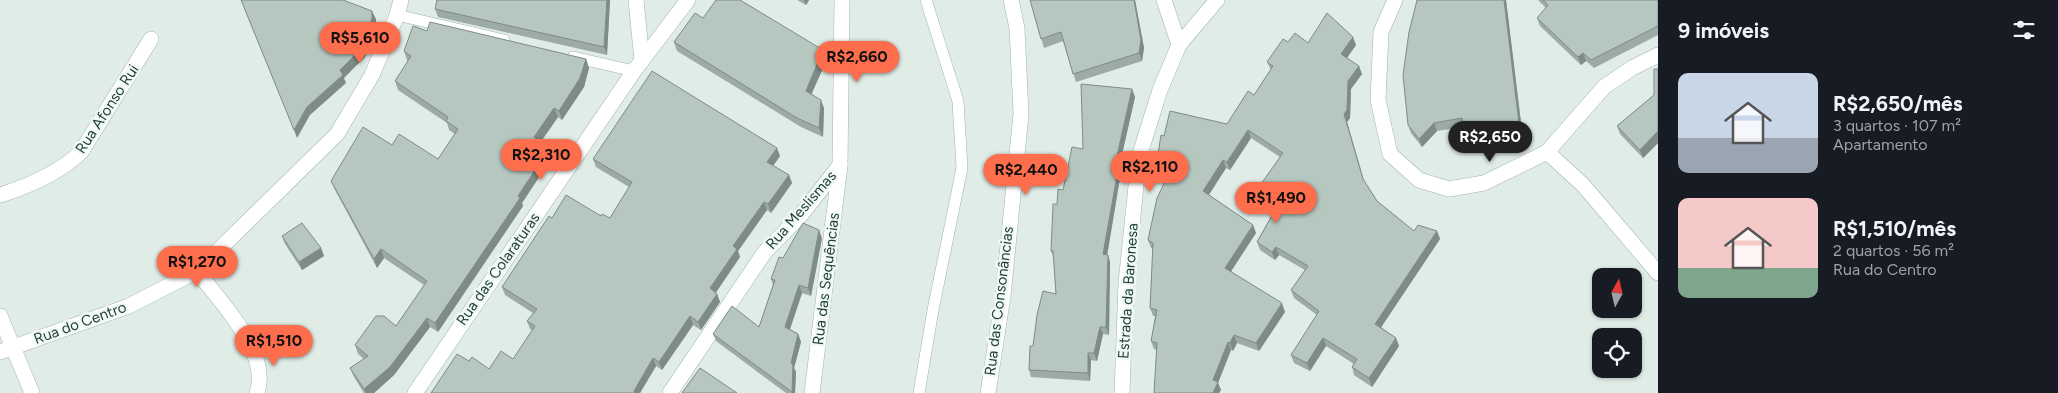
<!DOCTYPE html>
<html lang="pt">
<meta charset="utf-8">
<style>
:root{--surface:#171b24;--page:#20242c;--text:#f1f3f6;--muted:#9ea1a6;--accent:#fe6e4c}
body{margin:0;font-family:Figtree,sans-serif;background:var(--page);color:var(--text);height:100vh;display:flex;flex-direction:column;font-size:19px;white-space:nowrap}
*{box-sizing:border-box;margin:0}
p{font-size:16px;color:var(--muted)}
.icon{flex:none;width:28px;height:28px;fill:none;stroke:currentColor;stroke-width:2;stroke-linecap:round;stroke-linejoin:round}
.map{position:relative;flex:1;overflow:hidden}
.sheet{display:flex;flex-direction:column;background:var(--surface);width:400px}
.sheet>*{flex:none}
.needle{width:32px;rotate:8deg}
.controls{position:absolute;left:1592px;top:268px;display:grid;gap:10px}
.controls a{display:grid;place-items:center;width:50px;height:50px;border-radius:10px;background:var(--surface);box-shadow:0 1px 4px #0004;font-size:25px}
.price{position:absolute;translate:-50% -42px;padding:0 11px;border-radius:18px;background:var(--accent);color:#111;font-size:16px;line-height:32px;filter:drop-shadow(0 1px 2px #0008)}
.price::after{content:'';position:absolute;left:50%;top:30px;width:15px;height:11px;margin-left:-8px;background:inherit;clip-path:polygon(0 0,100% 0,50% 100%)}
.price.selected{background:#222;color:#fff}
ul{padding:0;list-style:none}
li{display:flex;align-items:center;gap:15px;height:125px;padding:0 20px}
li span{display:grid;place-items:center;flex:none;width:140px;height:100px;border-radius:10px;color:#555}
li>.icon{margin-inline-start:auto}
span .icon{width:60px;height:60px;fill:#fffc;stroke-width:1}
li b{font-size:21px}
h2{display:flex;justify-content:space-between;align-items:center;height:60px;padding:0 20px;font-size:21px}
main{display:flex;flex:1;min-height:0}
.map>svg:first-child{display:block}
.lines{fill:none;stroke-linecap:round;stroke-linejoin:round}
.lane-casing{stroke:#a2b4ad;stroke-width:12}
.street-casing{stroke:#a2b4ad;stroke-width:16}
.secondary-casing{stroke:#9db9ae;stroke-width:16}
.lane{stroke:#fff;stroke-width:11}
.street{stroke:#fff;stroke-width:15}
.secondary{stroke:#fff;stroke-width:15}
.wall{fill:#9caba4}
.shaded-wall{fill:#7f8b86}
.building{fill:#b5c7bf;stroke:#7f8b86}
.labels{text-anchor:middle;stroke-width:5;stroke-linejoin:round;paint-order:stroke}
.street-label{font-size:15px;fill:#1f3e34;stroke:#f1f9f4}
</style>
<main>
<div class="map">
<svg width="1658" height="393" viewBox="0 0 1658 393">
<rect width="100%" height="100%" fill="#e0ece6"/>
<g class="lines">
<defs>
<g id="lane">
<path d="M397,15L504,40"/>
<path d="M573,57L634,71"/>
<path d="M919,393L933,310L962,168L958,101L926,0"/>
</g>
<g id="street">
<path d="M636,0L642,61"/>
<path d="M1164,0L1179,45"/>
<path d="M1395,0L1381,32L1378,100L1390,154L1419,180L1449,189L1484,183L1547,152L1583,185L1658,273"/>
<path d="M1547,152L1604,87L1632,68L1658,55"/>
<path d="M0,195C29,186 59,173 81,152L151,39"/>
<path d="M197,271C220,302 271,352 257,393"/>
<path d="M0,316L32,393"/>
<path d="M0,352L129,306L197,271L337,134L372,75L397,15L401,0"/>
<path d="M415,393L634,71L688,0"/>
<path d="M670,393L764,253L801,215L840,165"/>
<path d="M812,393L840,165L842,0"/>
<path d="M988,393L1003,296L1021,114L1017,28L1011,0"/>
</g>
<path id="secondary" d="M1122,393L1126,283L1139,157L1160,90L1179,45L1217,0"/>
</defs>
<use href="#lane" class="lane-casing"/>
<use href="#street" class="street-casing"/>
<use href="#secondary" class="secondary-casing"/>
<use href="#lane" class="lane"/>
<use href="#street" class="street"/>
<use href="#secondary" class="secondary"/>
</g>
<g class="wall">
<path d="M437,0H610L607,55L438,17L435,9Z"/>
<path d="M797,0H809L806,5Z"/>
<path d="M1030,0H1135L1144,48L1142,61L1076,82L1063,41L1044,48Z"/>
<path d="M1506,0L1522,131L1500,133L1501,143L1468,148L1465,140L1463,127L1437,131L1422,147L1411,133L1408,125Z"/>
<path d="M1538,0H1658V35L1594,68L1586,61L1581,65L1540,26L1537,18L1546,8Z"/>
<path d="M703,18L827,59L811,94L824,108L823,137L801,127L677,51L674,42Z"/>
<path d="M427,31L586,59L589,68L584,87L562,120L558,117L541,141L553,156L522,203L523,206L438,332L430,327L394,375L374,393H364L354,377L350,368L364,359L358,354L355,345L396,326L424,285L384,258L377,268L335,190L331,181L392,145L438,159L455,134L449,130L447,123L398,90L395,81L408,61L407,60L404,51Z"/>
<path d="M1288,42L1356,45L1347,58L1362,74L1351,89L1350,118L1347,122L1364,181L1377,201L1414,231H1437L1440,239L1381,327L1396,338L1399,346L1372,387L1354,375L1352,367L1354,364L1326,346L1310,371L1294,363L1291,355L1317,315L1294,298L1291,290L1305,270L1279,255L1275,260L1260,250L1257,242L1279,202L1264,193L1261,184L1280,157L1251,138L1230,170L1226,168L1209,195L1253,225L1256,233L1231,271L1285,312L1259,351L1237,343L1233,351L1231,350L1218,383L1221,390L1219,393H1154L1157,350L1154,349L1151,341L1155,316H1153L1150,308L1153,249L1151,248L1148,240L1170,170L1160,168L1157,160L1164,136L1227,124L1254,95L1271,70L1267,62Z"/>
<path d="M1654,69H1658V143L1643,158L1620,134L1617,126L1654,95Z"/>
<path d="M1132,89L1135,97L1118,172L1120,178L1107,255L1110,262L1109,335L1103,334L1097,361L1091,360L1090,381L1031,377L1029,370L1033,346L1056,294L1054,258L1051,251L1057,204L1083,149Z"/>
<path d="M780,156L773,166L789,175L792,183L771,213L767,210L738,251L740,257L715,293L717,294L720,302L701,330L693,325L662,370L656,366L640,393H431L469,361L489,369L513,359L532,330L530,329L527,321L533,313L505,295L502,287L552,218L601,216L610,218L629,187L596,167L593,159Z"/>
<path d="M282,236L321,248L324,256L302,270L285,244Z"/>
<path d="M822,238L811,296L802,293L790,329L798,334L801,342L794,368L796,372L795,393H786L716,341L713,334L759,327L773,285L771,279L783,258Z"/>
</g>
<g class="shaded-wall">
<path d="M607,0H610L607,55L604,47Z"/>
<path d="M804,0H809L806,5Z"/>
<path d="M1134,0H1135L1144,48L1142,61L1139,53Z"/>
<path d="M1504,0H1506L1522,131L1519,123Z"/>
<path d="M372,11L376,19V27L365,57L344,78L346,83L310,115L297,138L294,130L307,107Z"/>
<path d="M1353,37L1356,45L1344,62L1341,54Z"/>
<path d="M823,50L827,59L809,100L806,91Z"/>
<path d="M1583,53L1586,61L1581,65L1578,57Z"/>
<path d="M586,59L589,68L584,87L562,120L559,111Z"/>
<path d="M1359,66L1362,74L1351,89L1350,118L1347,122L1366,187L1344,114L1348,81Z"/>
<path d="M1132,89L1135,97L1118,172L1120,178L1106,262L1103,254L1114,169Z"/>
<path d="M821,100L824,108L823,137L819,128Z"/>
<path d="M554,108L558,117L538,146L534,137Z"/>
<path d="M1434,123L1437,131L1422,147L1419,139Z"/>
<path d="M1497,125L1500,133L1501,143L1498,134Z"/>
<path d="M1248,130L1251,138L1230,170L1227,162Z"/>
<path d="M1658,131V143L1643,158L1640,150Z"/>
<path d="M550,147L553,156L522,203L523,206L438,332L435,323Z"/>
<path d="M777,148L780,156L770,170L767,162Z"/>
<path d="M1223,160L1226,168L1206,199L1203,191Z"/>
<path d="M789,175L792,183L771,213L768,204Z"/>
<path d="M764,202L767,210L738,251L740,257L713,297L710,288L733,246Z"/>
<path d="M1253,225L1256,233L1228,276L1225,268Z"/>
<path d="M819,230L822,238L811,296L808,288Z"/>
<path d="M1437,231L1440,239L1378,332L1375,324Z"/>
<path d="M1276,247L1279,255L1275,260L1272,252Z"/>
<path d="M321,248L324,256L302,270L299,262Z"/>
<path d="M381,249L384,258L377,268L374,259Z"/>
<path d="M1108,255L1110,262L1109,335L1106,327Z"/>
<path d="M799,285L802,293L788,335L785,327Z"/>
<path d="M717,294L720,302L701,330L698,322Z"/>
<path d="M1282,303L1285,312L1259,351L1256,343Z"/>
<path d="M690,316L693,325L662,370L659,362Z"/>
<path d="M427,318L430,327L394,375L374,393H366L364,389Z"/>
<path d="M1100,327L1103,334L1097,361L1094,353Z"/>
<path d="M798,334L801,342L794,368L796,372L795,393H792L791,363Z"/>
<path d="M1234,335L1237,343L1233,351L1230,343Z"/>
<path d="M1323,338L1326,346L1310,371L1307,363Z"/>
<path d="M1396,338L1399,346L1372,387L1369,378Z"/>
<path d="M1228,342L1231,350L1218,383L1221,390L1219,393H1213V380Z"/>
<path d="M1088,353L1091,360L1090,381L1088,373Z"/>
<path d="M653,358L656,366L640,393H634V391Z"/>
</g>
<g class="building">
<path d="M241,0H343L372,11V19L362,48L340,70L343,75L307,107L294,130Z"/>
<path d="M437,0H607L604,47L435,9Z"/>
<path d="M716,0H740L823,50L806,91L821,100L819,128L797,118L674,42L695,13L703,18Z"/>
<path d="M1030,0H1134L1141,40L1139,53L1073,74L1061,32L1041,39Z"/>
<path d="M1417,0H1504L1519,123L1497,125L1498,134L1465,140L1462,118L1434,123L1419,139L1408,125L1403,75L1409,32Z"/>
<path d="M1543,0H1658V26L1591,60L1583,53L1578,57L1537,18L1548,5Z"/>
<path d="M1327,13L1353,37L1341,54L1359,66L1348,81L1347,110L1344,114L1363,179L1377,201L1414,231L1418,225L1437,231L1375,324L1396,338L1369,378L1352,367L1357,359L1323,338L1307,363L1291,355L1319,311L1291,290L1308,266L1276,247L1272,252L1257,242L1282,198L1261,184L1283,153L1248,130L1227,162L1223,160L1203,191L1253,225L1225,268L1282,303L1256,343L1234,335L1230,343L1228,342L1213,380L1218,382L1213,393H1154L1157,343L1151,341L1157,310L1150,308L1153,243L1148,240L1157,198L1174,163L1157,160L1161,135L1164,136L1170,111L1227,124L1248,91L1254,95L1273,66L1267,62L1283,39L1288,42L1295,33L1308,43Z"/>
<path d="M430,22L586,59L580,78L559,111L554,108L534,137L550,147L518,196L520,198L435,323L427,318L390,367L364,389L350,368L368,356L355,345L376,316H384L396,326L427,281L381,249L374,259L331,181L363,127L392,145L399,134L438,159L458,129L446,121L448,117L395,81L411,56L404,51L413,26L427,31Z"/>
<path d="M1654,69H1658V131L1640,150L1617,126L1654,95Z"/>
<path d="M652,71L777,148L767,162L789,175L768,204L764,202L733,246L737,249L710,288L717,294L698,322L690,316L659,362L653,358L634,391L635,393H431L457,354L469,361L472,357L489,369L501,351L513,359L535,326L527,321L537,309L502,287L549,216L552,218L566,195L601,216L602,214L610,218L632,182L593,159Z"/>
<path d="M1081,84L1132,89L1114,169L1118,170L1103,254L1108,255L1106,327H1100L1094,353H1088V373L1029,370L1030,346H1033L1037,315L1043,291L1056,294L1053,251H1051L1053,204H1057L1058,189L1063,190L1072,147L1083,149Z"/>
<path d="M302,223L321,248L299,262L282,236Z"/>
<path d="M803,223L819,230L808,288L799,285L785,327L798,334L791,363L793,364L792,392L713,334L732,306L759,327L775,280L771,279L779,257L783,258Z"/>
<path d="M700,368L737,393H682Z"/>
</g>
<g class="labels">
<g class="street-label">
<text transform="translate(107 109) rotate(-57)" y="5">Rua Afonso Rui</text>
<text transform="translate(801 210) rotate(-49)" y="5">Rua Meslismas</text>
<text transform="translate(498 269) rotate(-55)" y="5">Rua das Colaraturas</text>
<text transform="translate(826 279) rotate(-83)" y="5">Rua das Sequências</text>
<text transform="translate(1128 291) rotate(-86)" y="5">Estrada da Baronesa</text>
<text transform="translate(999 301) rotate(-83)" y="5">Rua das Consonâncias</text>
<text transform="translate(80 323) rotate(-20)" y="5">Rua do Centro</text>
</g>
</g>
</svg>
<div class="controls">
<a><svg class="needle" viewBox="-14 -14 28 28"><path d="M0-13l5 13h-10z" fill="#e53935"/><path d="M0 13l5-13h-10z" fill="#9ea1a6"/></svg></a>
<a><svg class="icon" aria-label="locate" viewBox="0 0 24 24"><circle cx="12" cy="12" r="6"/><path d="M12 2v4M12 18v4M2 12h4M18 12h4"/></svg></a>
</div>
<b class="price" style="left:360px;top:64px">R$5,610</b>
<b class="price" style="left:857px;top:83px">R$2,660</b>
<b class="price selected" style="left:1490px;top:163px">R$2,650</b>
<b class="price" style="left:541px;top:181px">R$2,310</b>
<b class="price" style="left:1150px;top:193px">R$2,110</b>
<b class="price" style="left:1026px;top:196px">R$2,440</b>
<b class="price" style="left:1276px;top:224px">R$1,490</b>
<b class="price" style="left:197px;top:288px">R$1,270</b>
<b class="price" style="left:274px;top:367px">R$1,510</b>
</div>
<section class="sheet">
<h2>9 imóveis<svg class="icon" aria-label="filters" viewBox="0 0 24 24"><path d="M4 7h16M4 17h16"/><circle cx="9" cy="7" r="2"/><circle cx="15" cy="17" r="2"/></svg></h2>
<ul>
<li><span style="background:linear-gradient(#c9d6e8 65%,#9aa5b1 0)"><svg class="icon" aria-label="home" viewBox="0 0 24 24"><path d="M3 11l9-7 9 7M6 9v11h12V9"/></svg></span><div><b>R$2,650/mês</b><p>3 quartos · 107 m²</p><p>Apartamento</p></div></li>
<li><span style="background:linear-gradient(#f6c9c9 70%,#7fa58c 0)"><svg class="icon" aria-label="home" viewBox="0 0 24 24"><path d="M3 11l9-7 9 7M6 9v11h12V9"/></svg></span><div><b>R$1,510/mês</b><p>2 quartos · 56 m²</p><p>Rua do Centro</p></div></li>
</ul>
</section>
</main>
